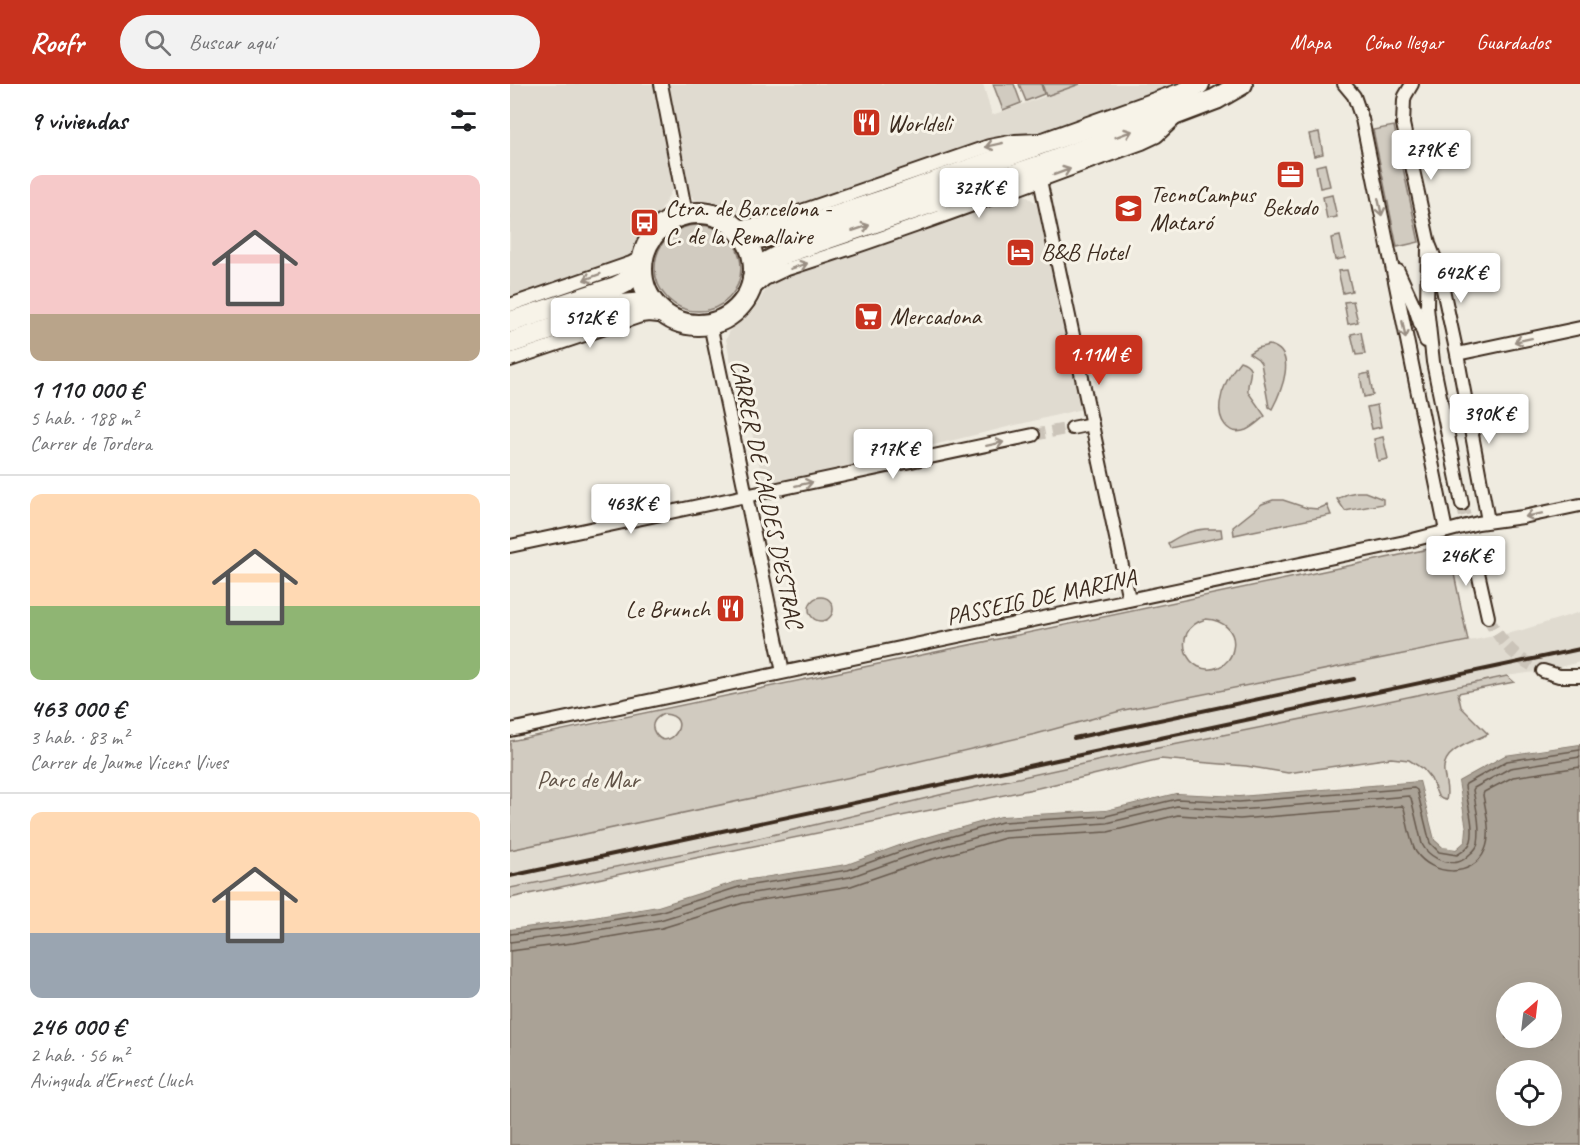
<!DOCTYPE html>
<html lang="es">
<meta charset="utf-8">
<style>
:root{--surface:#fff;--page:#f2f2f2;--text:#202124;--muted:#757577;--line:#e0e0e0;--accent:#c8321e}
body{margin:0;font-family:Caveat,sans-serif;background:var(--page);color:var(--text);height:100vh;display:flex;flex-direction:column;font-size:22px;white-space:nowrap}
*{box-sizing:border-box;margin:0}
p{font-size:20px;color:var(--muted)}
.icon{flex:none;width:33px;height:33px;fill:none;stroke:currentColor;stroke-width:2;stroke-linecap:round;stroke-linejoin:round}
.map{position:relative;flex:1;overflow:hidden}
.details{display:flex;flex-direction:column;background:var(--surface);width:510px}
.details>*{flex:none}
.needle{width:39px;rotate:28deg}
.fabs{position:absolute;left:986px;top:898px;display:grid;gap:12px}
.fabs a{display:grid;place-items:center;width:66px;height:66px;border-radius:50%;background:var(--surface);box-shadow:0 6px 24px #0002;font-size:30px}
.price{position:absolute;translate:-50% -51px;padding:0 14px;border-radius:6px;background:#fff;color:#222;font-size:20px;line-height:39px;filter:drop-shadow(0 2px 3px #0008)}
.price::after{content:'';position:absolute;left:50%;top:36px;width:18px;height:14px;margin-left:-9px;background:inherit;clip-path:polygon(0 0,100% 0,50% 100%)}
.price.current{background:var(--accent);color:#fff}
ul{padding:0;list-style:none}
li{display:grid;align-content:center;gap:12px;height:318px;padding:0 30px}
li+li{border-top:2px solid var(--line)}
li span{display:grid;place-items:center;height:186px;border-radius:12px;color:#555}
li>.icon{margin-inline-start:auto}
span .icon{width:108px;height:108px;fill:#fffc;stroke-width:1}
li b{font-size:26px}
h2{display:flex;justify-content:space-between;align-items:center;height:72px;padding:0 30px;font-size:26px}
header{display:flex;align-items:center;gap:36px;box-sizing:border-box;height:84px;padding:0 30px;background:var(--accent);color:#fff}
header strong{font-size:28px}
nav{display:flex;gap:33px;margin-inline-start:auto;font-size:21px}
.search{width:420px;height:54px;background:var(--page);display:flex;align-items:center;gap:15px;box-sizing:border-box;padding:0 21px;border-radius:33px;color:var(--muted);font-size:22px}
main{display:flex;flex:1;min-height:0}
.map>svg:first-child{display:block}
.built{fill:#e0dbd0}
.green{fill:#d1cbc0;stroke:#867a6f;stroke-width:1.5;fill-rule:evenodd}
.water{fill:#aaa296;stroke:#7e7266;stroke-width:1.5;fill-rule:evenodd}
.pier{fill:#efebe0}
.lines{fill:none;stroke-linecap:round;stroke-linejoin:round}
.shore{stroke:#675a4e;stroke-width:1.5}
.street-tunnel{stroke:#cbc4b9;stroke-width:12;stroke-dasharray:12 6;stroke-linecap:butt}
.street-casing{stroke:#3b2a1e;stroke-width:16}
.primary-casing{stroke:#3b2a1e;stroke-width:24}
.street{stroke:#f7f3e8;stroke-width:12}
.primary{stroke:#f7f3e8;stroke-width:20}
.rail{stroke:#3b2a1e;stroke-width:4}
.oneway{stroke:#998e83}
.labels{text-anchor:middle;stroke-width:6;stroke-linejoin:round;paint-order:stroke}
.poi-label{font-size:24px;fill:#3b2a1e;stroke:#f7f3e8;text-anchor:start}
.street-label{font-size:24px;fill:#3b2a1e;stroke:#f7f3e8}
.park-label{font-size:24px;fill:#605246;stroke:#f7f3e8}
</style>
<header>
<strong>Roofr</strong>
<div class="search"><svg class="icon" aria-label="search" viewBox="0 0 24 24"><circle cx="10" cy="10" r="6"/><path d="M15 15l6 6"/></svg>Buscar aquí</div>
<nav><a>Mapa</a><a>Cómo llegar</a><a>Guardados</a></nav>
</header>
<main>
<section class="details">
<h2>9 viviendas<svg class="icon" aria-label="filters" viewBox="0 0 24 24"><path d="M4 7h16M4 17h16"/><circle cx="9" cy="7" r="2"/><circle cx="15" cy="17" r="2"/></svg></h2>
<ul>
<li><span style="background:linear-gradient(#f6c9c9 75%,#b9a48a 0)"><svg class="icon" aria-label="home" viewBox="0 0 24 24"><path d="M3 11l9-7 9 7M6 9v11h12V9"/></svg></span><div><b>1 110 000 €</b><p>5 hab. · 188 m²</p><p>Carrer de Tordera</p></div></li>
<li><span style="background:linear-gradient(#ffd9b3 60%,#8fb573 0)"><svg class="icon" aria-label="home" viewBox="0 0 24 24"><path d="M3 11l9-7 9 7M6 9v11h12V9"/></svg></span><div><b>463 000 €</b><p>3 hab. · 83 m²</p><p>Carrer de Jaume Vicens Vives</p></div></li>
<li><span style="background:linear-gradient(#ffd9b3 65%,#9aa5b1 0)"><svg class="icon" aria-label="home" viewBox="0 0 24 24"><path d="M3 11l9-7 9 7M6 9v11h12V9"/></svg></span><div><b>246 000 €</b><p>2 hab. · 56 m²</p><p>Avinguda d'Ernest Lluch</p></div></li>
</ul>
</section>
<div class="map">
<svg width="1070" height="1061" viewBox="0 0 1070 1061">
<rect width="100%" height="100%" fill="#efebe0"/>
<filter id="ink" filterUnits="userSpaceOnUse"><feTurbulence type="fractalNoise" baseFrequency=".0167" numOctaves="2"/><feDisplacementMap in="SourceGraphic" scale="12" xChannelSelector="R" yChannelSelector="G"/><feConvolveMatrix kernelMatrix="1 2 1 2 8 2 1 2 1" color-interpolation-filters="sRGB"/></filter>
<g filter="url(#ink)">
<g class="built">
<path d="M0,0H473L482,31L570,0H671L526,51L508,50L455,63L266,128L267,133L237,138L214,123L185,116L180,110L177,101L163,104L138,150L127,173L0,214Z"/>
<path d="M511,109L533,123L576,324L254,402L227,282L221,279L216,255L221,245L237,233L244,226L261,197L291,185L292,189L499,118L498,114Z"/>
<path d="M1070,528V578L1033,587L982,594L817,630L633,667L434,710L245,755L0,804V766L341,693L526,650L614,626L1009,547Z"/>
</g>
<g class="green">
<path d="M483,0H504L511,19L493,26Z"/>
<path d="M509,0H531L534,10L516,17Z"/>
<path d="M532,0H570L536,12Z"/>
<path d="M884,42L909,158L887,163L863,46Z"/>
<path d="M809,48L813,70L804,72L799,50Z"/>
<path d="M815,80L820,102L810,104L806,82Z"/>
<path d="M822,111L827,133L817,135L813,113Z"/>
<circle cx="188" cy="184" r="43"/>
<path d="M830,152L835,174L825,176L821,154Z"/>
<path d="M837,186L842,207L833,209L828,187Z"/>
<path d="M843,217L848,238L838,240L834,218Z"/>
<path d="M851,248L855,270L846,271L841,250Z"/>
<path d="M759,261C789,267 771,308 762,325L759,323L751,279L748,275L739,269L747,264Z"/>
<path d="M730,277C749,283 736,294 738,308L755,332C749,337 743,343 736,346C717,353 708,335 710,319C712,304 720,289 730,277Z"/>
<path d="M859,289L863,311L854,313L850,291Z"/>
<path d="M867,321L871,343L862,345L857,323Z"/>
<path d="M873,353L878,375L868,377L864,355Z"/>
<path d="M847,408H855L873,415V420L835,427L827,415L837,410Z"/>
<path d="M763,416H773L797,424L808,425L817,421L821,431L724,451L723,443L752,420Z"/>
<path d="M695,445H711L712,453L660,464L658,459C671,451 680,446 695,445Z"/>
<path d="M938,461L958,557L614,626L526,650L341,693L0,766V657ZM696,535C713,536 727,547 723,565C722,573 716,580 709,583C677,596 657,546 696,535ZM154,630C186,632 158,671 145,649C139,640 146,633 154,630Z"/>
<circle cx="311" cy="525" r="12"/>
<path d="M997,592L1004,598L948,609L951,623L978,650C962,658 931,666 934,688C935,697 939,706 936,716L932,715L928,712L921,695L913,685L899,676L881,674L778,689L736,682L650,675L528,704L166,778L0,814V804L245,755L434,710L633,667L817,630Z"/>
</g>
<path class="water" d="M1070,660V1061H0V845L60,837L148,822L227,797L337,780L395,759L491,732L596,726L666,709L729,712L910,697L925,756L932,762L946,765L955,757L956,745L948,697L995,671ZM996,909H1041V954H996ZM996,987H1041V1032H996Z"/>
<path class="pier" d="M1070,657V660L995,671L948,697L956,745L955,757L946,765L933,763L925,756L910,697L729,712L666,709L596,726L491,732L395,759L337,780L227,797L148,822L60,837L0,845V842L59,834L147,819L227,794L336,777L394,756L490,729L595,723L666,706L729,709L911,694L913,696L928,755L933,760L945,762L952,756L953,745L945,698L946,695L994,668Z"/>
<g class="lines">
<g class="shore">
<path d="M0,850L61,843L149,828L229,803L338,786L397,765L492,738L596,732L667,715L729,718L904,704L907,706L920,759L929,768L947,771C952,768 959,764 961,757C965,743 957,718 955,702L956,700L997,677L1070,666"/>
<path d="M0,858L62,850L150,836L231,811L340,793L399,772L493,746L597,739L667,722L729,726L899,712L901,714L912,760C918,772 934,781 948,778C953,777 956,774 960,770C964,767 967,764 968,759C971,742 966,723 963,706L964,704L1000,684L1070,673"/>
<path d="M0,867L63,859L152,844L233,819L341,802L402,781L495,754L598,748L668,731L730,735L892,722L894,724C897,736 900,758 906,768C922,792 963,795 975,766C982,750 976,728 973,711L974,708L1003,693L1070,683"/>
</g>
<g class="street-tunnel">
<path d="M523,351L562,344"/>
<path d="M952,420L963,466"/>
<path d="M978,533C990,558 1007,576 1033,587"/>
</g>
<defs>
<g id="street">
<path d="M151,0L176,130"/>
<path d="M834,0L844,12L852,35L936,447"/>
<path d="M902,0L895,12L894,16L893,40L919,160L928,182L947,270L978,437"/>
<path d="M530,96L619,515"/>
<path d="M221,140L233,142L254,140L479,62L505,57L529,56"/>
<path d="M918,164L917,223L923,278L952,420"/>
<path d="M888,187L905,224L916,257"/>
<path d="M239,209L255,195L274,186C395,148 513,102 632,59L647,52L665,35"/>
<path d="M0,221L121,179L130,174L134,168"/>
<path d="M200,240L273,588"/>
<path d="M947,270L1070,244"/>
<path d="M0,276L131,232L139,231L158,233"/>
<path d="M562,344L582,340"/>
<path d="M0,462L523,351"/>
<path d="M963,466L978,533"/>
<path d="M1033,587L1049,592H1070"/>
<path d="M0,646L895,458L968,439L1013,433L1070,421"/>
</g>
<g id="primary">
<circle cx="188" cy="185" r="56"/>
<path d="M230,148L248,154L272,150L380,114L676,8L689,0"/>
<path d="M243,194L257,178L272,170L532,81L706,15L732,0"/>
<path d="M0,238L106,203L114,199L132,184"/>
<path d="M0,259L113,221L133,219L144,221"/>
</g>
</defs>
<use href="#street" class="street-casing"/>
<use href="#primary" class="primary-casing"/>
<use href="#street" class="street"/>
<use href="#primary" class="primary"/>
<g class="rail">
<path d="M564,654L844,595"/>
<path d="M0,792L1070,565"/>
</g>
</g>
<defs><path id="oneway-shaft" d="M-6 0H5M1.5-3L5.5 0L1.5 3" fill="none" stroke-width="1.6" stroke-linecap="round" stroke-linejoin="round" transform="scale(1.5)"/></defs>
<g class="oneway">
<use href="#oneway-shaft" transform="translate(614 50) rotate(-21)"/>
<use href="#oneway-shaft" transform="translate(484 61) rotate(167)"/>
<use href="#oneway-shaft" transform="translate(552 88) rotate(-20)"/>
<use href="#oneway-shaft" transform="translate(870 123) rotate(78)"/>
<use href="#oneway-shaft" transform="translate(351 144) rotate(-18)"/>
<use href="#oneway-shaft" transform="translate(289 182) rotate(-18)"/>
<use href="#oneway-shaft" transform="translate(82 193) rotate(160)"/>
<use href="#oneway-shaft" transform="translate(894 246) rotate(79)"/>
<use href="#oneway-shaft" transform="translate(1013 256) rotate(168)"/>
<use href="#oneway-shaft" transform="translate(485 360) rotate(-12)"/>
<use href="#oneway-shaft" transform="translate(294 400) rotate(-12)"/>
<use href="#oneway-shaft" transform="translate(1024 431) rotate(168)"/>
</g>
</g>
<defs>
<symbol id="restaurant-square" viewBox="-11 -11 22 22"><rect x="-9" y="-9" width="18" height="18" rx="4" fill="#c8321e" stroke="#f7f3e8"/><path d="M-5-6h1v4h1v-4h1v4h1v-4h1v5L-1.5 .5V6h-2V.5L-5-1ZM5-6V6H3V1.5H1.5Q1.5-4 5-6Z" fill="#fff"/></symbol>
<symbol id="office-square" viewBox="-11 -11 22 22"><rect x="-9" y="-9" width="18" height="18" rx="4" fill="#c8321e" stroke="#f7f3e8"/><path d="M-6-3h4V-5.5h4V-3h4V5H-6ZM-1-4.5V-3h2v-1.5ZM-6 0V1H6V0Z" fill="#fff"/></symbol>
<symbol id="university-square" viewBox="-11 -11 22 22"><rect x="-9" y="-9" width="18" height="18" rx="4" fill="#c8321e" stroke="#f7f3e8"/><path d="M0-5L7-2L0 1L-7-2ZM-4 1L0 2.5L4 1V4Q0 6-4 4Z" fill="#fff"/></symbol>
<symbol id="bus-square" viewBox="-11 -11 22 22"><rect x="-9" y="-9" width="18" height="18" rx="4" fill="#c8321e" stroke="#f7f3e8"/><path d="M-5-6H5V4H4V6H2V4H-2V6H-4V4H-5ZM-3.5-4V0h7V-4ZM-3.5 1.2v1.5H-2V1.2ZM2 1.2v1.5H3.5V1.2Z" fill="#fff"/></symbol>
<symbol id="hotel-square" viewBox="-11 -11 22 22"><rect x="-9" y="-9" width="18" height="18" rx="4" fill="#c8321e" stroke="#f7f3e8"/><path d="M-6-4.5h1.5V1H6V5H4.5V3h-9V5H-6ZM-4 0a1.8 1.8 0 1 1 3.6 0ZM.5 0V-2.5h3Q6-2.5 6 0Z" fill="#fff"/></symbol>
<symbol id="supermarket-square" viewBox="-11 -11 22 22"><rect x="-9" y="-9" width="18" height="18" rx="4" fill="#c8321e" stroke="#f7f3e8"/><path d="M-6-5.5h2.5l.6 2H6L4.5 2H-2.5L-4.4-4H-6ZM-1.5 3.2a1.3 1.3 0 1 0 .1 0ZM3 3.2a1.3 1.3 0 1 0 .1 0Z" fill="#fff"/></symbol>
</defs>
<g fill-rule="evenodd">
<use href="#restaurant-square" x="340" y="22" width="33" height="33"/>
<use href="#office-square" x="764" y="74" width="33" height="33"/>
<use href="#university-square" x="602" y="108" width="33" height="33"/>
<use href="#bus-square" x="118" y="122" width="33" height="33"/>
<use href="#hotel-square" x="494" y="152" width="33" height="33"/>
<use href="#supermarket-square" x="342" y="216" width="33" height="33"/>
<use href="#restaurant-square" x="204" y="508" width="33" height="33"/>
</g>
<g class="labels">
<g class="poi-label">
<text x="377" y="47">Worldeli</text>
<text x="640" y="118">TecnoCampus<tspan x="640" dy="28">Mataró</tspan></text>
<text x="780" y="131" text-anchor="middle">Bekodo</text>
<text x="155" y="132">Ctra. de Barcelona -<tspan x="155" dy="28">C. de la Remallaire</tspan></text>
<text x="531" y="176">B&amp;B Hotel</text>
<text x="380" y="240">Mercadona</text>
<text x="200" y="533" text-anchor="end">Le Brunch</text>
</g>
<g class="street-label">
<text transform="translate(257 410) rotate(78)" y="8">CARRER DE CALDES D'ESTRAC</text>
<text transform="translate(531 513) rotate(-12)" y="8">PASSEIG DE MARINA</text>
</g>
<g class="park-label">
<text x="78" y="703">Parc de Mar</text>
</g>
</g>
</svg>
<div class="fabs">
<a><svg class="needle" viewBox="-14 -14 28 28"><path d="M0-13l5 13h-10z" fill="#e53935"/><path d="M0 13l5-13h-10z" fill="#757577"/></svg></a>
<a><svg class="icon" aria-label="locate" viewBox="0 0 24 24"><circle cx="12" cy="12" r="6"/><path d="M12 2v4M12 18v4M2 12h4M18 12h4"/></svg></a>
</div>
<b class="price" style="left:921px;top:97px">279K €</b>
<b class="price" style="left:469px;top:135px">327K €</b>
<b class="price" style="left:951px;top:220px">642K €</b>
<b class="price" style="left:80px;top:265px">512K €</b>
<b class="price current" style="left:589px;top:302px">1.11M €</b>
<b class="price" style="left:979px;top:361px">390K €</b>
<b class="price" style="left:383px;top:396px">717K €</b>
<b class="price" style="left:121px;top:451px">463K €</b>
<b class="price" style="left:956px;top:503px">246K €</b>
</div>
</main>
